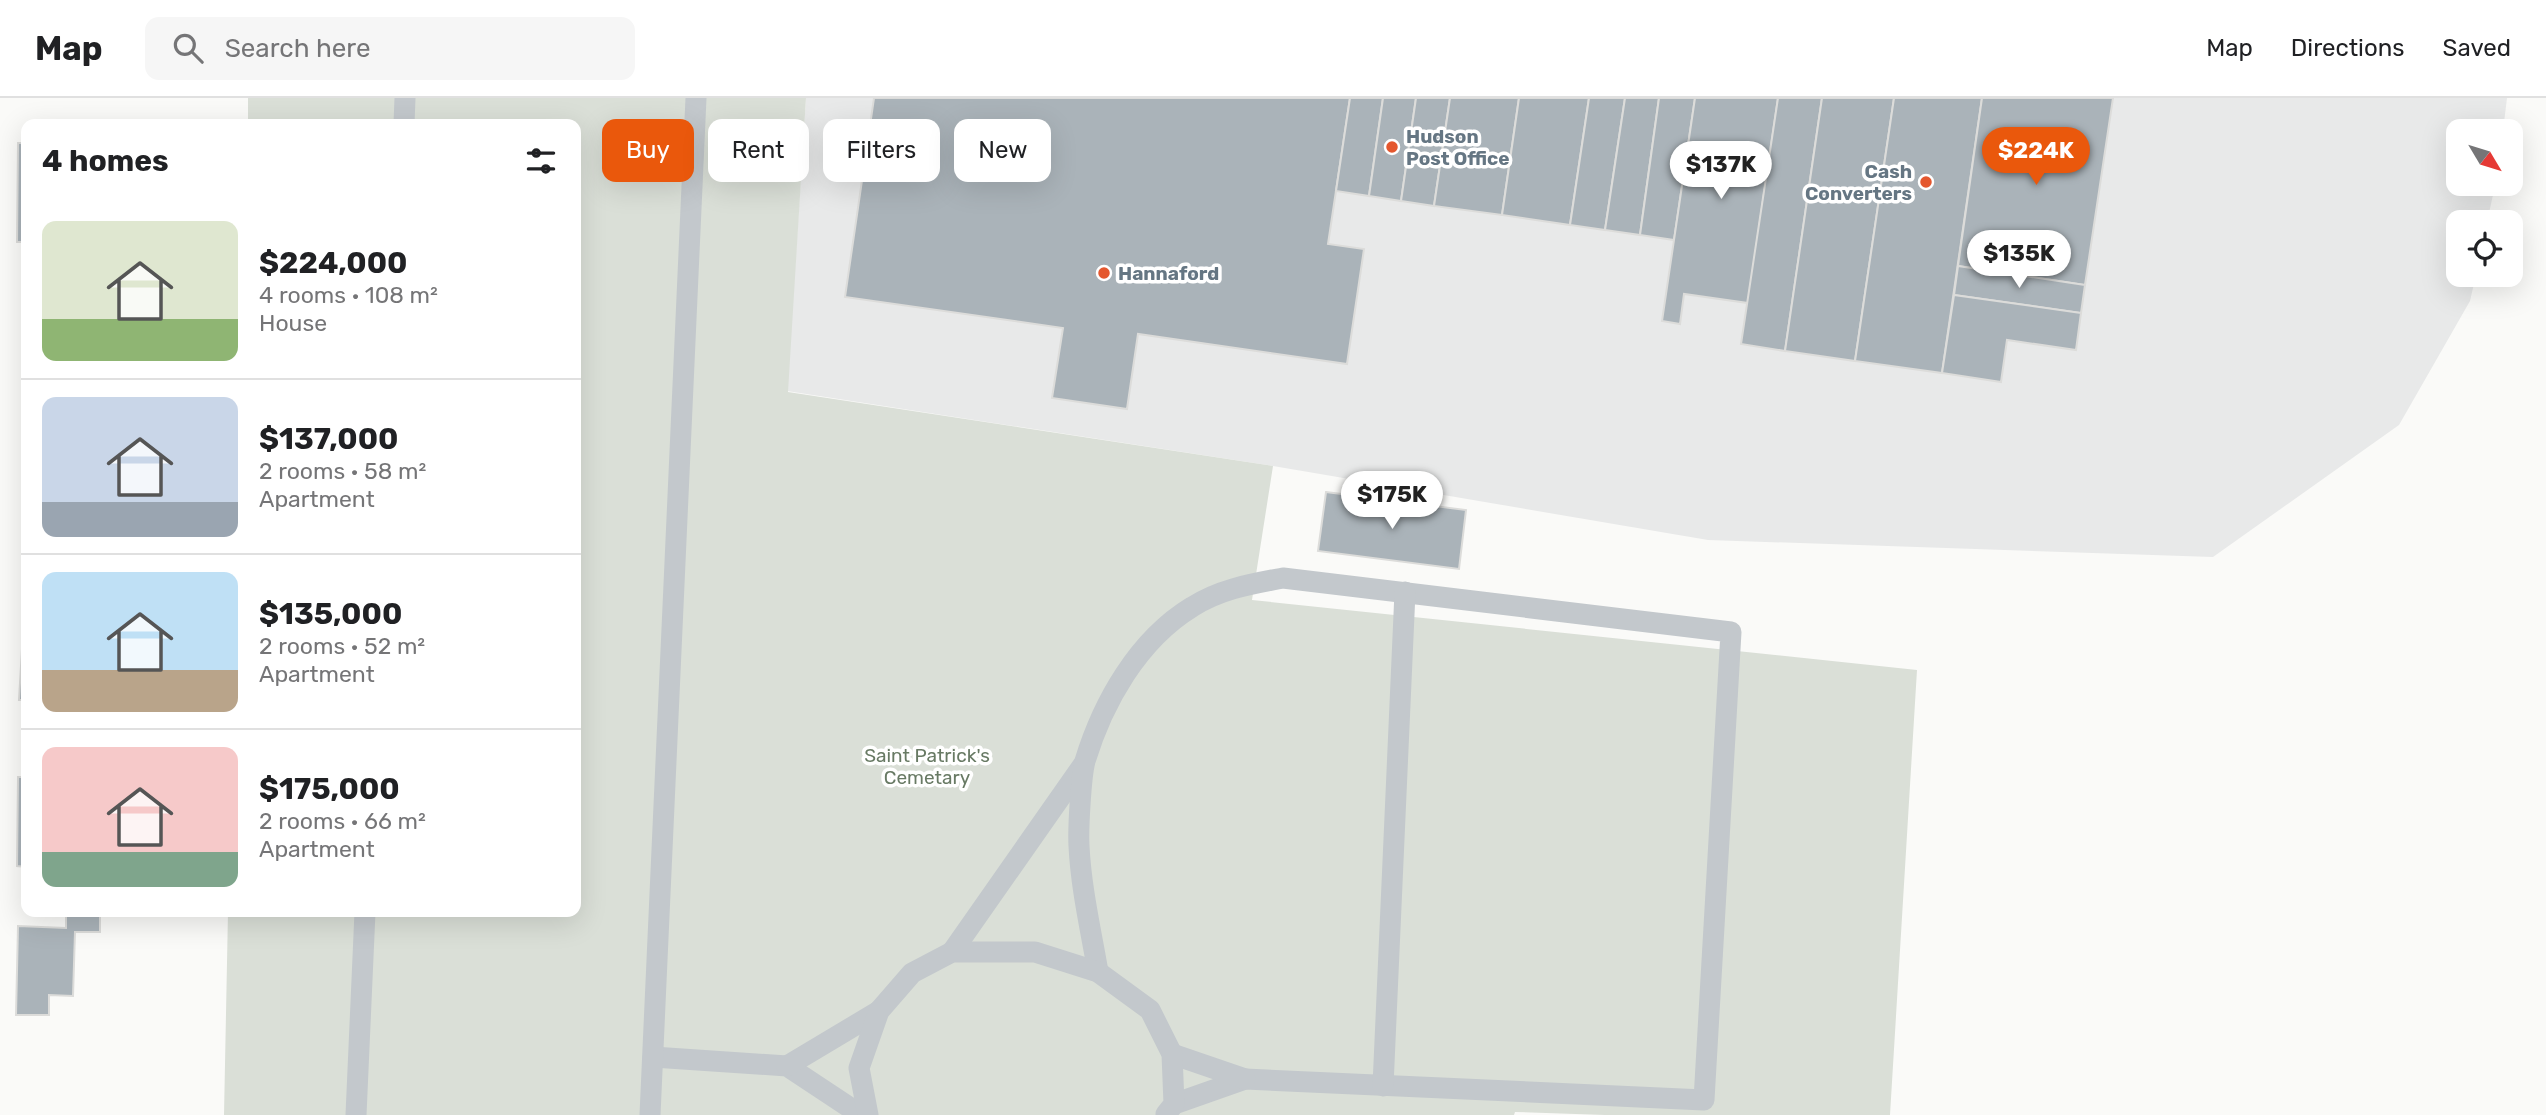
<!DOCTYPE html>
<meta charset="utf-8">
<style>
:root{--surface:#fff;--page:#f6f6f6;--text:#202124;--muted:#757577;--line:#e0e0e0;--accent:#ea580c}
body{margin:0;font-family:Rubik,sans-serif;background:var(--page);color:var(--text);height:100vh;display:flex;flex-direction:column;font-size:26px;white-space:nowrap}
*{box-sizing:border-box;margin:0}
p{font-size:23px;color:var(--muted)}
.icon{flex:none;width:38px;height:38px;fill:none;stroke:currentColor;stroke-width:2;stroke-linecap:round;stroke-linejoin:round}
.map{position:relative;flex:1;overflow:hidden}
.sheet{position:absolute;left:21px;top:21px;width:560px;height:798px;display:flex;flex-direction:column;background:var(--surface);border-radius:14px;box-shadow:0 7px 28px #0002}
.sheet>*{flex:none}
.top-card{position:absolute;left:602px;top:21px;width:665px;height:63px;display:flex;gap:14px}
.needle{width:46px;rotate:128deg}
.buttons{position:absolute;left:2446px;top:21px;display:grid;gap:14px}
.buttons a{display:grid;place-items:center;width:77px;height:77px;border-radius:14px;background:var(--surface);box-shadow:0 7px 28px #0002;font-size:35px}
.price{position:absolute;translate:-50% -60px;padding:0 16px;border-radius:24px;background:#fff;color:#222;font-size:23px;line-height:46px;filter:drop-shadow(0 2px 4px #0008)}
.price::after{content:'';position:absolute;left:50%;top:42px;width:21px;height:16px;margin-left:-10px;background:inherit;clip-path:polygon(0 0,100% 0,50% 100%)}
.price.on{background:var(--accent);color:#fff}
ul{padding:0;list-style:none}
li{display:flex;align-items:center;gap:21px;height:175px;padding:0 21px}
li+li{border-top:2px solid var(--line)}
li span{display:grid;place-items:center;flex:none;width:196px;height:140px;border-radius:14px;color:#555}
li>.icon{margin-inline-start:auto}
span .icon{width:84px;height:84px;fill:#fffc;stroke-width:1}
li b{font-size:30px}
h2{display:flex;justify-content:space-between;align-items:center;height:84px;padding:0 21px;font-size:30px}
.pill{padding:0 24px;border-radius:14px;background:var(--surface);box-shadow:0 7px 28px #0002;font-size:24px;line-height:63px}
.pill.on{background:var(--accent);color:#fff}
header{display:flex;align-items:center;gap:42px;box-sizing:border-box;height:98px;padding:0 35px;background:var(--surface);border-bottom:2px solid var(--line)}
header strong{font-size:33px}
nav{display:flex;gap:38px;margin-inline-start:auto;font-size:24px}
.search{width:490px;height:63px;background:var(--page);display:flex;align-items:center;gap:18px;box-sizing:border-box;padding:0 24px;border-radius:14px;color:var(--muted);font-size:26px}
.map>svg:first-child{display:block}
.built{fill:#e8e9e9}
.green{fill:#dadfd7}
.building{fill:#aab3b9;stroke:#dcdcda;stroke-width:2}
.lines{fill:none;stroke-linecap:round;stroke-linejoin:round}
.lane{stroke:#c3c8cc;stroke-width:21}
.poi-dot{fill:#e4572e;stroke:#fff;stroke-width:2.5}
.labels{text-anchor:middle;stroke-width:7;stroke-linejoin:round;paint-order:stroke}
.poi-label{font-size:19px;font-weight:bold;fill:#657683;stroke:#fff;text-anchor:start}
.park-label{font-size:19px;fill:#687a64;stroke:#fff}
</style>
<header>
<strong>Map</strong>
<div class="search"><svg class="icon" aria-label="search" viewBox="0 0 24 24"><circle cx="10" cy="10" r="6"/><path d="M15 15l6 6"/></svg>Search here</div>
<nav><a>Map</a><a>Directions</a><a>Saved</a></nav>
</header>
<div class="map">
<svg width="2546" height="1017" viewBox="0 0 2546 1017">
<rect width="100%" height="100%" fill="#fafaf8"/>
<path class="built" d="M806,0H2507L2503,33H2459V86H2496L2495,88L2487,124H2459V177H2476L2470,203L2399,327L2213,459L1708,442L1273,368L787,293Z"/>
<path class="green" d="M248,0H806L788,294L1273,368L1252,502L1917,572L1890,1017H1605L1515,1014L1514,1017H224L228,814H576V26H248Z"/>
<g class="building">
<path d="M874,0H1350L1328,146L1364,151L1347,266L1138,236L1127,311L1052,300L1063,230L845,199Z"/>
<path d="M1350,0H1383L1369,98L1336,93Z"/>
<path d="M1383,0H1416L1401,103L1369,98Z"/>
<path d="M1416,0H1450L1434,108L1401,103Z"/>
<path d="M1450,0H1519L1502,117L1434,108Z"/>
<path d="M1519,0H1589L1570,127L1502,117Z"/>
<path d="M1589,0H1625L1605,132L1570,127Z"/>
<path d="M1625,0H1659L1640,137L1605,132Z"/>
<path d="M1659,0H1695L1674,142L1640,137Z"/>
<path d="M1695,0H1778L1748,205L1684,196L1680,226L1662,223Z"/>
<path d="M1778,0H1822L1785,253L1741,246Z"/>
<path d="M1822,0H1894L1855,263L1785,253Z"/>
<path d="M1894,0H1982L1942,275L1855,263Z"/>
<path d="M1982,0H2113L2085,187L1958,168Z"/>
<path d="M18,45H26V144H17Z"/>
<path d="M1958,168L2085,187L2081,215L1954,197Z"/>
<path d="M1954,197L2081,215L2076,252L2007,242L2001,284L1942,275Z"/>
<path d="M23,201H26V294H22Z"/>
<path d="M25,360H26V420H23Z"/>
<path d="M1326,394L1466,412L1459,471L1318,453Z"/>
<path d="M24,517H26V602H19Z"/>
<path d="M18,679H26V769L17,768Z"/>
<path d="M66,814H100V834H75L73,898L49,897V917H16L18,828L66,830Z"/>
</g>
<g class="lines">
<g class="lane">
<path d="M404,26L405,0"/>
<path d="M952,854L1083,667"/>
<path d="M1098,874C1091,833 1081,790 1079,748C1078,731 1081,678 1085,663C1103,604 1138,542 1192,509C1220,491 1251,486 1283,480L1731,534L1704,1002L1245,981L1174,1006"/>
<path d="M1172,956L1245,981"/>
<path d="M653,959L787,968L861,1017"/>
<path d="M787,968L879,913"/>
<path d="M1383,988L1405,494"/>
<path d="M356,1017L365,814"/>
<path d="M650,1017L696,0"/>
<path d="M868,1017L859,970L879,913L912,875L952,854H1035L1098,874L1150,912L1172,956L1174,1006L1166,1016"/>
</g>
</g>
<g class="poi-dot">
<circle cx="1392" cy="49" r="7"/>
<circle cx="1926" cy="84" r="7"/>
<circle cx="1104" cy="175" r="7"/>
</g>
<g class="labels">
<g class="poi-label">
<text x="1406" y="45">Hudson<tspan x="1406" dy="22">Post Office</tspan></text>
<text x="1912" y="80" text-anchor="end">Cash<tspan x="1912" dy="22">Converters</tspan></text>
<text x="1118" y="182">Hannaford</text>
</g>
<g class="park-label">
<text x="927" y="664">Saint Patrick's<tspan x="927" dy="22">Cemetary</tspan></text>
</g>
</g>
</svg>
<div class="buttons">
<a><svg class="needle" viewBox="-14 -14 28 28"><path d="M0-13l5 13h-10z" fill="#e53935"/><path d="M0 13l5-13h-10z" fill="#757577"/></svg></a>
<a><svg class="icon" aria-label="locate" viewBox="0 0 24 24"><circle cx="12" cy="12" r="6"/><path d="M12 2v4M12 18v4M2 12h4M18 12h4"/></svg></a>
</div>
<b class="price on" style="left:2036px;top:89px">$224K</b>
<b class="price" style="left:1721px;top:103px">$137K</b>
<b class="price" style="left:2019px;top:192px">$135K</b>
<b class="price" style="left:1392px;top:433px">$175K</b>
<div class="top-card">
<a class="pill on">Buy</a>
<a class="pill">Rent</a>
<a class="pill">Filters</a>
<a class="pill">New</a>
</div>
<section class="sheet">
<h2>4 homes<svg class="icon" aria-label="filters" viewBox="0 0 24 24"><path d="M4 7h16M4 17h16"/><circle cx="9" cy="7" r="2"/><circle cx="15" cy="17" r="2"/></svg></h2>
<ul>
<li><span style="background:linear-gradient(#dfe7d0 70%,#8fb573 0)"><svg class="icon" aria-label="home" viewBox="0 0 24 24"><path d="M3 11l9-7 9 7M6 9v11h12V9"/></svg></span><div><b>$224,000</b><p>4 rooms · 108 m²</p><p>House</p></div></li>
<li><span style="background:linear-gradient(#c9d6e8 75%,#9aa5b1 0)"><svg class="icon" aria-label="home" viewBox="0 0 24 24"><path d="M3 11l9-7 9 7M6 9v11h12V9"/></svg></span><div><b>$137,000</b><p>2 rooms · 58 m²</p><p>Apartment</p></div></li>
<li><span style="background:linear-gradient(#bfe0f5 70%,#b9a48a 0)"><svg class="icon" aria-label="home" viewBox="0 0 24 24"><path d="M3 11l9-7 9 7M6 9v11h12V9"/></svg></span><div><b>$135,000</b><p>2 rooms · 52 m²</p><p>Apartment</p></div></li>
<li><span style="background:linear-gradient(#f6c9c9 75%,#7fa58c 0)"><svg class="icon" aria-label="home" viewBox="0 0 24 24"><path d="M3 11l9-7 9 7M6 9v11h12V9"/></svg></span><div><b>$175,000</b><p>2 rooms · 66 m²</p><p>Apartment</p></div></li>
</ul>
</section>
</div>
